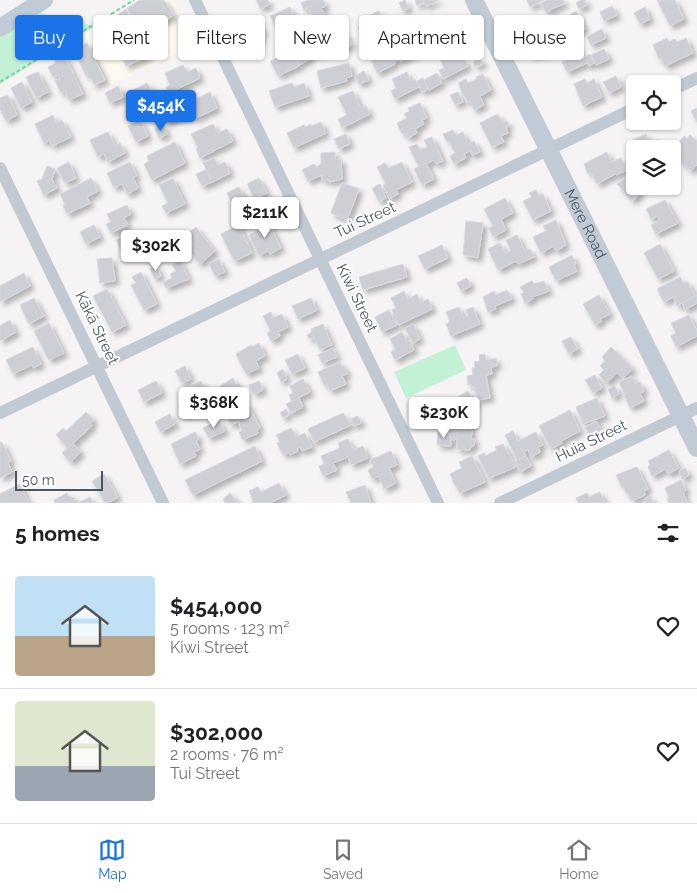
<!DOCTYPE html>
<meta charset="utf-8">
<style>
:root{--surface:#fff;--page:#f2f2f2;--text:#202124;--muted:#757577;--line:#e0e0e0;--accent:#1a73e8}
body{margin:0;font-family:Raleway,sans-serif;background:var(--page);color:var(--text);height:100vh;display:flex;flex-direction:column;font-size:19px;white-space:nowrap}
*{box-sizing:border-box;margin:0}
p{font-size:16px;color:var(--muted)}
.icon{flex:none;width:28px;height:28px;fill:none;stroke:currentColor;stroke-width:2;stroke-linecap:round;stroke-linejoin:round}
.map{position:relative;height:503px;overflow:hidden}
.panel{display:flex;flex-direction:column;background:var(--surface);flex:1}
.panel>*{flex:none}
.banner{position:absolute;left:15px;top:15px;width:668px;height:45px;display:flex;gap:10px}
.buttons{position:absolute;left:626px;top:75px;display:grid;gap:10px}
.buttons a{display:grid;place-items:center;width:55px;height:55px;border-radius:5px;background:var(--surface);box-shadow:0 1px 4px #0004;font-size:25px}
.scale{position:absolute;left:15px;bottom:12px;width:88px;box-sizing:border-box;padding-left:5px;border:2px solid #4a5661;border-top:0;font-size:14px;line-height:18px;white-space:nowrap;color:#4a5661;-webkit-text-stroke:4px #fff;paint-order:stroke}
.price{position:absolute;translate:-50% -42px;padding:0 11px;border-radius:5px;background:#fff;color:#222;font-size:16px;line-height:32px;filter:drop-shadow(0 1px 2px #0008)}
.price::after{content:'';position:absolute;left:50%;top:30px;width:15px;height:11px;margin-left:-8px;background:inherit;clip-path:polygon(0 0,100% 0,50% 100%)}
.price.on{background:var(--accent);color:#fff}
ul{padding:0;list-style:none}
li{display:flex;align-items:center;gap:15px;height:125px;padding:0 15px}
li+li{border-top:1px solid var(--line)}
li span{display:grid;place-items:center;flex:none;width:140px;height:100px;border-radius:5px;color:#555}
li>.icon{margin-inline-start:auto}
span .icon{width:60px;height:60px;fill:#fffc;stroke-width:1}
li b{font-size:21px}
h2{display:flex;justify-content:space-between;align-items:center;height:60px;padding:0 15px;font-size:21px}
.chip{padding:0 18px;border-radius:5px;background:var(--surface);box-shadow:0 1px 4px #0004;font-size:18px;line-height:45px}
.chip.on{background:var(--accent);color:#fff}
.dock{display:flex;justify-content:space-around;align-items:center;height:70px;border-top:1px solid var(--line);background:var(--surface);font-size:14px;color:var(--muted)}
.dock a{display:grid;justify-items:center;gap:2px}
.dock .on{color:var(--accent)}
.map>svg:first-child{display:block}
.commercial{fill:#fdf9ef}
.green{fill:#c3f1d5}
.building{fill:#cdcfd5;stroke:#d7d9de;filter:url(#shadow)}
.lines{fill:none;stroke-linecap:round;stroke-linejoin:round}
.path{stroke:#7ad0a6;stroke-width:2;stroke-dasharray:4 2.5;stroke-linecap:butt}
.street{stroke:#c1cad2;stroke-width:12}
.secondary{stroke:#c1cbd6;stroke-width:18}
.tree{fill:#7bb799}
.labels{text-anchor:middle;stroke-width:4;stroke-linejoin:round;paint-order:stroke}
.street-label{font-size:15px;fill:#4a5661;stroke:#fff}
</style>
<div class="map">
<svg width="697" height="503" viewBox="0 0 697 503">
<defs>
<filter id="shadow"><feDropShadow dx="4" dy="4" stdDeviation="2.5" flood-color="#0004"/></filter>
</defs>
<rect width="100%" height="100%" fill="#f5f3f3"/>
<path class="commercial" d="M139,0H173L197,45L110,85L84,34Z"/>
<g class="green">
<path d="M41,13L95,26L0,84V38Z"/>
<path d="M455,345L466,370L406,398L394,372Z"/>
</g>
<g class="building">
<path d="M140,0H164L174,15L154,27L148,17L135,25L127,8Z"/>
<path d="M256,0H268L270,4L261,9Z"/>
<path d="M308,0H323L326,6L321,8L327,18L316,24L308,8L304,10L301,3Z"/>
<path d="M405,0L409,8L403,11L399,3Z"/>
<path d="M415,0H439L426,6L424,2L417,6Z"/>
<path d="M527,0H544L530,7Z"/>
<path d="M547,0H563L565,3L546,12L541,3Z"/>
<path d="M581,0H585L587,5L579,9L576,3Z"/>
<path d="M657,0H675L684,19L670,26Z"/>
<path d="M612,6L617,15L604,21L600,12Z"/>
<path d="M290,7L296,20L291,22L294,29L282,34L276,22L274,23L270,16Z"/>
<path d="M645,7L650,19L640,24L634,13Z"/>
<path d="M126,9L149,56L126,66L106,23Z"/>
<path d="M379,11L382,18L385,16L391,28L380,33L379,30L370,34L371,37L364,41L358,28L364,25L361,19Z"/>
<path d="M576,11L585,29L571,35L568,29L570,28L565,18Z"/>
<path d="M433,15L443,39L428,45L422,31L415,34L411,25Z"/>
<path d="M258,20L264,33L259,35L262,41L250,47L244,35L242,36L238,29Z"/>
<path d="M457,25L462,34L449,42L444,33Z"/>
<path d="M552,29L559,44L533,56L524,37L534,33L536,37Z"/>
<path d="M602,29L606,38L591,45L587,37Z"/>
<path d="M323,30L330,46L309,56L301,41Z"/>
<path d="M346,33L352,45L341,50L336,38Z"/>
<path d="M667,38L669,42L675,39L677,42L686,38L693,53L665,66L661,58L659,59L653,45Z"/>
<path d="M371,42L388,50L398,45L399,47L410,42L415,54L400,61L399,59L394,62L395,64L377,73L365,45Z"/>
<path d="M87,43L105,80L94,85L89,74L86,76L78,59L81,57L76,48Z"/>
<path d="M578,47L583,58L590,54L594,63L589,66L587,63L567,72L562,62L565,61L561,54Z"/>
<path d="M305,49L310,59L299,65L294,54Z"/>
<path d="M604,49L609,59L596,65L591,55Z"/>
<path d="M292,51L299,66L278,76L270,61Z"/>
<path d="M455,52L459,61L464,59L468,66L443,79L439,70L444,68L440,59Z"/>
<path d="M64,55L83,94L69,100L65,91L61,93L55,81L60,79L58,75L53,77L48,67L56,63L54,59Z"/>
<path d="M480,58L483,64L475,67L473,62Z"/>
<path d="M349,63L352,76L346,78L347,81L321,88L317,71Z"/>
<path d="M183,65L187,72L196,68L200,78L169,93L166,87L170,85L165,73Z"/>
<path d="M364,71L369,80L359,84L355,76Z"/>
<path d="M38,72L48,92L36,98L26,77Z"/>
<path d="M407,72L411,81L415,79L419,87L395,99L391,91L396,88L392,79Z"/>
<path d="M437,73L442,83L429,90L424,80Z"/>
<path d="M483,74L491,90L480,96L484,105L474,110L470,101L467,102L458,83L466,79L468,83L477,79L476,77Z"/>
<path d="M616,76L621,87L609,93L603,82Z"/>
<path d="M423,78L428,89L422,92L417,81Z"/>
<path d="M585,79L587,83L594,79L602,97L583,106L574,84Z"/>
<path d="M22,82L32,102L21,108L11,88Z"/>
<path d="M147,83L155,97L137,106L129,92Z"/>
<path d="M292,83L294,87L304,83L309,96L275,107L269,91Z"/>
<path d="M118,86L123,97L110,103L105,93Z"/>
<path d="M353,91L361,108L366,106L370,114L342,128L338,119L347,115L338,97Z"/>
<path d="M210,92L217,108L194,119L188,108L197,101L196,99Z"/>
<path d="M458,92L463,102L455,105L450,95Z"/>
<path d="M8,95L17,115L6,121L0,109V98Z"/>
<path d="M174,103L181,116L166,123L160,110Z"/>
<path d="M420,103L427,118L422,120L424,124L415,129L417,133L408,138L405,133L402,134L397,123L407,118L404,114L410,111L408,108Z"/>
<path d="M697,108V122L691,111Z"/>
<path d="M498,114L502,123L507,121L509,125L506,127L508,133L501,136L504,142L492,147L480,123Z"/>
<path d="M53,115L56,123L62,120L71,137L52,146L49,140L44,143L35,124Z"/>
<path d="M140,120L148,136L136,142L128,126Z"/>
<path d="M321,122L326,133L294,148L287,133L304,125L305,127L311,124L312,126Z"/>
<path d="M213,124L218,133L227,129L233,141L200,158L196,149L198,148L191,134Z"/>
<path d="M163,125L167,134L159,138L155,129Z"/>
<path d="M453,130L456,135L463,132L468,144L474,141L480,152L472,155L470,151L464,154L466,158L454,164L450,156L455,153L449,141L447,142L443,134Z"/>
<path d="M108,132L115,146L120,143L125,153L108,162L104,154L98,157L90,140Z"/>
<path d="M346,134L350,144L339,149L334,139Z"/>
<path d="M646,134L650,143L659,139L663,149H635V159L628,142Z"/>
<path d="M690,135L697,141V165L691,171L673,155L679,147L676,145L684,136L687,139Z"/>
<path d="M432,137L443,161L436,164L434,160L419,167L409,147L417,144L420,150L427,147L424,140Z"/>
<path d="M175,142L185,163L152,180L144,164L149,161L147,156Z"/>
<path d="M335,152V160L341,159L342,179L329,182V180H322V175L308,181L302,170L314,164L316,167L321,164V153Z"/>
<path d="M607,152L611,162L621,158L627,170L616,175L615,174L597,184L591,172L588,174L584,164Z"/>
<path d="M214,158L218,165L225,162L230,173L212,182L203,163Z"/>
<path d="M69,162L76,178L65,183L57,168Z"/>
<path d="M130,162L137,176L133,177L138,188L127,194L122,184L114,188L107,173Z"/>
<path d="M402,162L412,182L396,190L398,194L389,199L383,185L386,184L377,167L385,163L388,168Z"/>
<path d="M426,163L434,179L422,185L414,169Z"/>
<path d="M47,166L55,169L52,179L57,188L44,195L37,181L42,179Z"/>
<path d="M206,170L212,182L202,186L196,174Z"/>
<path d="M627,177L641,193L632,201L617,184Z"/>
<path d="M91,178L98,191L87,197L90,203L67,214L63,206L65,205L60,194Z"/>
<path d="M173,178L185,204L166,213L162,206L168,203L159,185Z"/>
<path d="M259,178L267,193L255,199L247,184Z"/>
<path d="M342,183L359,189L347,220L331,213Z"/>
<path d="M380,184L386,198L379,202L372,188Z"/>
<path d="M239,187L252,212L239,218L227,193Z"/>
<path d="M536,190L539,196L543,194L551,211L533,220L523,201L532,197L529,193Z"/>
<path d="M505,198L513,213L501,219L506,230L493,237L489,228L493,226L484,209Z"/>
<path d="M665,200L678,223L656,234L651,225L660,221L657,216L651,219L646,209Z"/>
<path d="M127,205L131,214L124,218L128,225L111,233L106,224L111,222L107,214Z"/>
<path d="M267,219L281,248L270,254L268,251L259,255L249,235L261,229L259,223Z"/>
<path d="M556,220L566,245L556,251L554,246L541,253L533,237L546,231L543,226Z"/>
<path d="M466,221L483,223L478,258L463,255Z"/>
<path d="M94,225L100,237L86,244L80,232Z"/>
<path d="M239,225L252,253L234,261L221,234Z"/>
<path d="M196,227L215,251L200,264L188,249L193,245L185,236Z"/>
<path d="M129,234L134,243L121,249L116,240Z"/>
<path d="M517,235L525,251L530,249L534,257L518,264L516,261L498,270L488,249L500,243L506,253L511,251L506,240Z"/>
<path d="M660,244L674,271L658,279L644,253Z"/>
<path d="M442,245L448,258L425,269L418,256Z"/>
<path d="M572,255L576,264L574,265L577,271L556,281L549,267Z"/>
<path d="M112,258L115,281L100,283L97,259Z"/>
<path d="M219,259L225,272L215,276L209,264Z"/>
<path d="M180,261L189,279L166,288L163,282L172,278L170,274L176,271L172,265Z"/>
<path d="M403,264L407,277L363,290L359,277Z"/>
<path d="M156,266L161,276L155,279L150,269Z"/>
<path d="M141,272L157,304L144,310L131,285L136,283L132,277Z"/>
<path d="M24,273L30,286L0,302V286Z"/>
<path d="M680,277L684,284L688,282L695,296L677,306L673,297L664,302L657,289Z"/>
<path d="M467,278L471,286L461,291L457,283Z"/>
<path d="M532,281L534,284L544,281L549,291L532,297L533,299L525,303L521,294L524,293L520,287Z"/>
<path d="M107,289L126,325L112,332L93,296Z"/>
<path d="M507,290L512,299L495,306L496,309L488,312L483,297L494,291L496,295Z"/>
<path d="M404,291L408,299L417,294L421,303L428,299L432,309L399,325L392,310L396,308L391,298Z"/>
<path d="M599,295L610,314L600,319L602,321L595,325L583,304Z"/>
<path d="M695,296H697V303L685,310L682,303Z"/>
<path d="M34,298L44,316L29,324L20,305Z"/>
<path d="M311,298L317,310L298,319L292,306Z"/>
<path d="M459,307L463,317L468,316L466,310L473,307L480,324L451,336L446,324L450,322L446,312Z"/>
<path d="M389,310L397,325L382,332L375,317Z"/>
<path d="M271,312L273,318L282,314L288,327L278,332L280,336L271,341L267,333L271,331L263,316Z"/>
<path d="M689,315L697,331V336L676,347L671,336L676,333L671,323Z"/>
<path d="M10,320L16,332L0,341V326Z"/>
<path d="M49,323L64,353L49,360L34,331Z"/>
<path d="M323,324L332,345L320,350L314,337L309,339L307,335L312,332L311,329Z"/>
<path d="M413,324L420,339L413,343L405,328Z"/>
<path d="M402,332L407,342L410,341L414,350L395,360L391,352L395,349L390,339Z"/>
<path d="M571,337L578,349L569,354L562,341Z"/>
<path d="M259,343L265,356L256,361L259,368L246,374L236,354L251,345L252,347Z"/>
<path d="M33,347L41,364L33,368L32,365L13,374L6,360Z"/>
<path d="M611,347L633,369L623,378L617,373L607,383L599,375L604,370L600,366L605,361L602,357Z"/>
<path d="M333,348L337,357L322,363L318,355Z"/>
<path d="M298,354L305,368L292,374L285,360Z"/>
<path d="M485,354L486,360L496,358L497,366L491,367L492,374L486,375L490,398L477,400L475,387H472L471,384L468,385L467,376L473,375L472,368H475L474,362L480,361L479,355Z"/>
<path d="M340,362L342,367L344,366L347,374L342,376L346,384L330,391L327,384L324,385L318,372Z"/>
<path d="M185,366L191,379L182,383L175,371Z"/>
<path d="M283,369L287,379L281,382L277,373Z"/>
<path d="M595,375L602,388L593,393L585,380Z"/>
<path d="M632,376L636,384L640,382L644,391L640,393L644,401L630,408L619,382Z"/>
<path d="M233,378L244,399L219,411L214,401L225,396L220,386Z"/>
<path d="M303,379L310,392L292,401L289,395L293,393L290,386Z"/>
<path d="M156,381L162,393L144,402L138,390Z"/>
<path d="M201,381L205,391L196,395L191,385Z"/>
<path d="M259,381L263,390L254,394L249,385Z"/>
<path d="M615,386L619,394L612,398L608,389Z"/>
<path d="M468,391L476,405L455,417L447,404Z"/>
<path d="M193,397L199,407L183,415L178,406Z"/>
<path d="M299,398L303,407L291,413L286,404Z"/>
<path d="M597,398L605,416L583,424L576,407Z"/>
<path d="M248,404L260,428L257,430L258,433L243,440L239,432L242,431L238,422L231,425L226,415Z"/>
<path d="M286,409L289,415L283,418L280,413Z"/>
<path d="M570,410L580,431L561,441L562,443L551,449L539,426Z"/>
<path d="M86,412L94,420L90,423L92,426L68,448L56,435L63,428L66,431Z"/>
<path d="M343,413L351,425L314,442L308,429Z"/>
<path d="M170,414L175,424L161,432L155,422Z"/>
<path d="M358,416L361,423L354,426L351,419Z"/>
<path d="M469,417L472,424L469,426L472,431L471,439H475L474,446H471L470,450L457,449V438L453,441L446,428Z"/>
<path d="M219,420L225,431L209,438L203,428Z"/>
<path d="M596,421L602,432L590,437L585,427Z"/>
<path d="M291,428L296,437L305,433L312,447L302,451L300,447L297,449L298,451L290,455L289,452L283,455L277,443L280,442L276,435Z"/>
<path d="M513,431L518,441L536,432L543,445L538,447L540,452L531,457L528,450L524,452L526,456L517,460L505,435Z"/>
<path d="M195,432L199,439L196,441L200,449L194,452L196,456L180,464L171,444Z"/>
<path d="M438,432L448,433L451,440V446L437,445Z"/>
<path d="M348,439L354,450L363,446L368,458L351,465L348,457L333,463L337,470L323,476L319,466L324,464L321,456L340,448L338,443Z"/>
<path d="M2,442L11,461L8,463L12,472L0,478V443Z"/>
<path d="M73,443L81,452L71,462L62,453Z"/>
<path d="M503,444L516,467L489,478L478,456L484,453L485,456L497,450L495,447Z"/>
<path d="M255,446L262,461L193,495L185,480Z"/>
<path d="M669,450L679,468L668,474L666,469L652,476L648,467L650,465L648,461Z"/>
<path d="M391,451L397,465L389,468L396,483L384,489L379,476L372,479L368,470L374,467L370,460Z"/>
<path d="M472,456L485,482L460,493L452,480H453L450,474L462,468L459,462Z"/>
<path d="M526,456L531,466L520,472L515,461Z"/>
<path d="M637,467L648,489L644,491L645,495L632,501L627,492H626L623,486L622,487L616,475Z"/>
<path d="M685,468L689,475L682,479L679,471Z"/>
<path d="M104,474L118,497L108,503H105L92,481Z"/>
<path d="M681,480L686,490L683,492L687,502L669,503L667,499L669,498L665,488Z"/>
<path d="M279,483L286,495L270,503H253L252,501L253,500L249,491L258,487L261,492Z"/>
<path d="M20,484L29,503H0V494Z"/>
<path d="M365,485L371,503H351L346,492Z"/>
<path d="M600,492L605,503H578L576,498L587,493L589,497Z"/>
<path d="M67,493L68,496L75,498L74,503H55L54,500Z"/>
<path d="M230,493L238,503H224L225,502L223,499Z"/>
<path d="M650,496L653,503H643L645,502L644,499Z"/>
<path d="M90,497L93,503H78Z"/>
</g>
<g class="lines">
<path class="path" d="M0,82L134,0"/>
<g class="street">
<path d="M195,0L438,503"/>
<path d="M672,90L697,78"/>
<path d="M0,168L163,503"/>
<path d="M0,413L635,108"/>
<path d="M500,503L697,408"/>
</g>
<g class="secondary">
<path id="s1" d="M474,0L697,448"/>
<path d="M0,28L44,0"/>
</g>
</g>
<circle class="tree" cx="33" cy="25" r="4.5"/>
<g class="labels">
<g class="street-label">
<text transform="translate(365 220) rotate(-25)" y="5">Tui Street</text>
<text dy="5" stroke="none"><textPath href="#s1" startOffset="250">Mere Road</textPath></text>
<text transform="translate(357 298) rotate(64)" y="5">Kiwi Street</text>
<text transform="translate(97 328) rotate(64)" y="5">Kākā Street</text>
<text transform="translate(591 441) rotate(-26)" y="5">Huia Street</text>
</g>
</g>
</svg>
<div class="buttons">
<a><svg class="icon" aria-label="locate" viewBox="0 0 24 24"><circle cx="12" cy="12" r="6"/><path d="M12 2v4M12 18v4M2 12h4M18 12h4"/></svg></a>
<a><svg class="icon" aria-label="layers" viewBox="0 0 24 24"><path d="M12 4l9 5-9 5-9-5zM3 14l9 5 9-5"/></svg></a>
</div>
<div class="scale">50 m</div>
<b class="price on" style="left:161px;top:132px">$454K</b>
<b class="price" style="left:265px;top:239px">$211K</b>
<b class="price" style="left:156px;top:272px">$302K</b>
<b class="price" style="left:214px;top:429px">$368K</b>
<b class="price" style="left:444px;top:439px">$230K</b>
<div class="banner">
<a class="chip on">Buy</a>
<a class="chip">Rent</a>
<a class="chip">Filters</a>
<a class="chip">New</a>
<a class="chip">Apartment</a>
<a class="chip">House</a>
</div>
</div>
<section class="panel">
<h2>5 homes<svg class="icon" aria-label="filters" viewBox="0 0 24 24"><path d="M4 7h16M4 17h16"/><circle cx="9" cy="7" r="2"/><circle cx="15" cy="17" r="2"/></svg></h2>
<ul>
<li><span style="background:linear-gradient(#bfe0f5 60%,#b9a48a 0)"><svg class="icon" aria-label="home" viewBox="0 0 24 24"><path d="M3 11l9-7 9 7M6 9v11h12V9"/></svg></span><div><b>$454,000</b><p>5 rooms · 123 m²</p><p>Kiwi Street</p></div><svg class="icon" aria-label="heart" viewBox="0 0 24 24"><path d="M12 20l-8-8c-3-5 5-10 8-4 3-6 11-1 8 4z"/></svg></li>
<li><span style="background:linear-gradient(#dfe7d0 65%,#9aa5b1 0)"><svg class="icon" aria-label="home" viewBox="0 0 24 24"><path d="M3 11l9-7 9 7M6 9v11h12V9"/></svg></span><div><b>$302,000</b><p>2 rooms · 76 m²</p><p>Tui Street</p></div><svg class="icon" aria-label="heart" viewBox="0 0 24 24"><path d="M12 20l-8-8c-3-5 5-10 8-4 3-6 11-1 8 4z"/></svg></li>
</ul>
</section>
<nav class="dock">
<a class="on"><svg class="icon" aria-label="map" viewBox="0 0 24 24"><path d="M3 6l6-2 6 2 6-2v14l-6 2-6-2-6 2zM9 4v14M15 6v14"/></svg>Map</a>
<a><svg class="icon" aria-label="saved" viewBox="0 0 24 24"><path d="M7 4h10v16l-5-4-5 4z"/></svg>Saved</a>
<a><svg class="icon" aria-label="home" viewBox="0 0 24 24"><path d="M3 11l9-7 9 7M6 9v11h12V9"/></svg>Home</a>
</nav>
